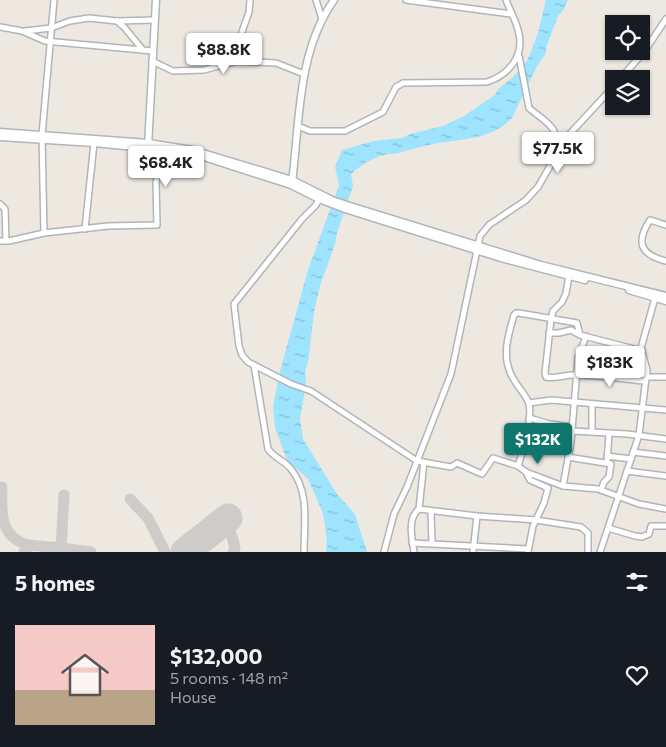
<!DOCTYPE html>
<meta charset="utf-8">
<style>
:root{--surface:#171b24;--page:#20242c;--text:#f1f3f6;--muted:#9ea1a6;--line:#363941;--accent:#0f766e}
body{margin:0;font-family:Commissioner,sans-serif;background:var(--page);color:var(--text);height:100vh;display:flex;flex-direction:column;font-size:19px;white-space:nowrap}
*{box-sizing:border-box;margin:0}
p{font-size:16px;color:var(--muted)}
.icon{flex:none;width:28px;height:28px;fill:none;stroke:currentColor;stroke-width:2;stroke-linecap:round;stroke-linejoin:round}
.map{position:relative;height:552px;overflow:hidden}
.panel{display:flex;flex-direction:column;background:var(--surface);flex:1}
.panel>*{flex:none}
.buttons{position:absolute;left:605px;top:15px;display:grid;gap:10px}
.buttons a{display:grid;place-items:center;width:45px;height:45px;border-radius:0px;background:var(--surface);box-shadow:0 1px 4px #0004;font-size:25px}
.price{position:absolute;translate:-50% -42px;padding:0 11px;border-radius:5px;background:#fff;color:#222;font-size:16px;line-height:32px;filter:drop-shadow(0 1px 2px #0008)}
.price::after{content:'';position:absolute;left:50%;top:30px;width:15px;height:11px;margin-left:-8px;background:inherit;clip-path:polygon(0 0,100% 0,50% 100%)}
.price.current{background:var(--accent);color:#fff}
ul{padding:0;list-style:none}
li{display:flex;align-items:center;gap:15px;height:125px;padding:0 15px}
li+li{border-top:1px solid var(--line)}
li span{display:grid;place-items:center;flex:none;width:140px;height:100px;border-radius:0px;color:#555}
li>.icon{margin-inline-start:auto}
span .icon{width:60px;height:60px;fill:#fffc;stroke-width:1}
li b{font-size:21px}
h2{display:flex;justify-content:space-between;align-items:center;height:60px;padding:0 15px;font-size:21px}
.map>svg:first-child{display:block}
.water{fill:url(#water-ripples)}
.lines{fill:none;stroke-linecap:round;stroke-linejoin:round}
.taxiway{stroke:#ceccc9;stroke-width:11}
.runway{stroke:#ceccc9;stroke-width:29}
.minor-casing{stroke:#b1b5b9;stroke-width:8}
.tertiary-casing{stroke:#b1b5b9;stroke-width:9}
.minor{stroke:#fff;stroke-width:5}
.tertiary{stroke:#fff;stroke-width:6}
</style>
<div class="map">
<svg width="666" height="552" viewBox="0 0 666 552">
<defs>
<pattern id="water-ripples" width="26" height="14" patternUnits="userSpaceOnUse" patternTransform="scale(1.25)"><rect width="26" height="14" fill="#9ee4ff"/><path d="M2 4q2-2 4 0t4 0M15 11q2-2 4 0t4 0" fill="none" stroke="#84bcd2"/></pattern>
</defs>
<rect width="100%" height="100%" fill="#ede8e0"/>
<path class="water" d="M546,0H568L564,9L558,16L547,45L545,55L537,66L512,118C489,142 459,138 429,145C419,147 409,150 399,153C394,154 389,153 384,155C372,158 361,165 351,174L353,186L337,233L335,244L320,286L314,312L308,362L305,372L306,383L300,419L303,439L337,494L355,514L367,552H326L327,540L323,513L308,479L287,460L275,428L273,407L279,375L308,270L339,185L335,167L342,150L374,141L402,138L410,134L443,126L464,116L495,95L498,89L512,78L527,61L538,33Z"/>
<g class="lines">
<g class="taxiway">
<path d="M2,487C1,513 0,537 28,545L27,550L24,552"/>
<path d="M130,499L148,518L165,552"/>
<path d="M221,524C231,529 233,538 235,549L233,552"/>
<path d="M28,545L61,548L64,495"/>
<path d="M61,548L91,552"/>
<path d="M186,552V551"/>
</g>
<path class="runway" d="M185,552L228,518"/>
<defs>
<g id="minor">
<path d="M316,0L322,19"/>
<path d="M406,0L511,14"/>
<path d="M117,21L124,27L143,50"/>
<path d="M0,27L22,31L45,41L153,51"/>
<path d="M25,31L51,28L70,21L89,18L117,21L154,20"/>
<path d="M519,56L529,108C546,123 562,127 554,153"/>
<path d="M152,61L173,71L204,70L236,61L276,63L304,74"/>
<path d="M231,63L249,12L250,0"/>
<path d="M620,79L644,52L666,19"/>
<path d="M298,126L310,131H345L383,112L396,87L403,83L487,82C508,75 524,57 519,34C517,22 510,11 506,0"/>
<path d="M319,199L316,205L302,219L234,304L239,346L242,355L248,362L291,384L311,391L417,461L451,467L457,463L482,474L493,458L518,466"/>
<path d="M0,204L5,209L6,241"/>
<path d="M666,225L650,220C635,243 641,255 666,261"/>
<path d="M85,229L94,143"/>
<path d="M44,233L42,135L54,0"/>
<path d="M0,241H9L44,233L108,226L157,225L156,183L162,149"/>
<path d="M569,276L566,293L562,302L553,311L551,319L545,373L546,377C554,379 565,375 573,375C597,375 622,379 645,381"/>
<path d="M549,333H559L571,330L580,335L642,351"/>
<path d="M580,335L577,323L519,313H516L514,315C509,333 502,353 510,372C514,383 523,391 528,401C534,414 523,452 518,466L526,472L563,486L598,489L639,504L666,509"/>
<path d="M254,365L268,449C274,458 284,460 291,469C310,492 304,524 304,552"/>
<path d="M646,377H666"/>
<path d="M529,403L551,400L666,410"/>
<path d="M529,418L550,424L572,427"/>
<path d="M572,431L627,434L666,439"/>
<path d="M592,432V404"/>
<path d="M526,437L551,442L570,448"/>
<path d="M633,452L666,456"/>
<path d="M607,456L631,459"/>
<path d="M568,457L611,464L609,477L604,482L601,490"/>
<path d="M607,463L609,433"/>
<path d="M627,471L666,476"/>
<path d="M526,472L530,480L548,488L544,503L533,526L528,552"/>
<path d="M563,486L571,442L578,358L586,336"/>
<path d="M419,509L477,516L536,520L581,527L588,533V552"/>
<path d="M431,511L432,543"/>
<path d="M608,528L635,536L642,537L649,534L651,526H666"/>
<path d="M412,543L528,549"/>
<path d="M384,552L394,514L407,487L451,374L480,236L489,225L526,200L538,187L566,138L614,86"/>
<path d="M414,552C412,539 407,518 419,509L424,462"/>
<path d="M473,552L477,516"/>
<path d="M600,552L639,435L647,370L641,348L655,298"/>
</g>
<g id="tertiary">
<path d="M0,132L148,143L193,150L292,180L332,200L350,206L541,265L666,296"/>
<path d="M0,137L94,143L166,150"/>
<path d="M148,146L156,0"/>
<path d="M207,158L291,185L319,199L348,210L501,258L585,280"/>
<path d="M292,182C300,121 297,52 334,0"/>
<path d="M629,290L666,301"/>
</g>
</defs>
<use href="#minor" class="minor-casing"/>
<use href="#tertiary" class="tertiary-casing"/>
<use href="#minor" class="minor"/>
<use href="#tertiary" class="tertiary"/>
</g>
</svg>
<div class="buttons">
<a><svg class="icon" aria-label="locate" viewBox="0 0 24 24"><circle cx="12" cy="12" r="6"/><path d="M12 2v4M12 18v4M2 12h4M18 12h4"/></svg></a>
<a><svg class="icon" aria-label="layers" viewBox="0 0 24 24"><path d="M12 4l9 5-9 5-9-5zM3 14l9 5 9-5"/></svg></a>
</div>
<b class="price" style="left:224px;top:75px">$88.8K</b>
<b class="price" style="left:558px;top:174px">$77.5K</b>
<b class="price" style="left:166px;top:188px">$68.4K</b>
<b class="price" style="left:610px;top:388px">$183K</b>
<b class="price current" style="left:538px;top:465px">$132K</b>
</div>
<section class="panel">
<h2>5 homes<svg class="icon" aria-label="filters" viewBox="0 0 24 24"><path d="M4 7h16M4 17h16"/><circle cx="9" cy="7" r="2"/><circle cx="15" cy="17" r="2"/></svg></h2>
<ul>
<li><span style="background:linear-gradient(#f6c9c9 65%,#b9a48a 0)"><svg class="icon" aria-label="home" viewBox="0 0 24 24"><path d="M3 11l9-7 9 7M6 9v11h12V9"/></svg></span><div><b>$132,000</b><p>5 rooms · 148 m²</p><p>House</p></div><svg class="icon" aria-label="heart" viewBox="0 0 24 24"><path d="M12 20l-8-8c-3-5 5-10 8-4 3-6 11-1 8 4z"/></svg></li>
</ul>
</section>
